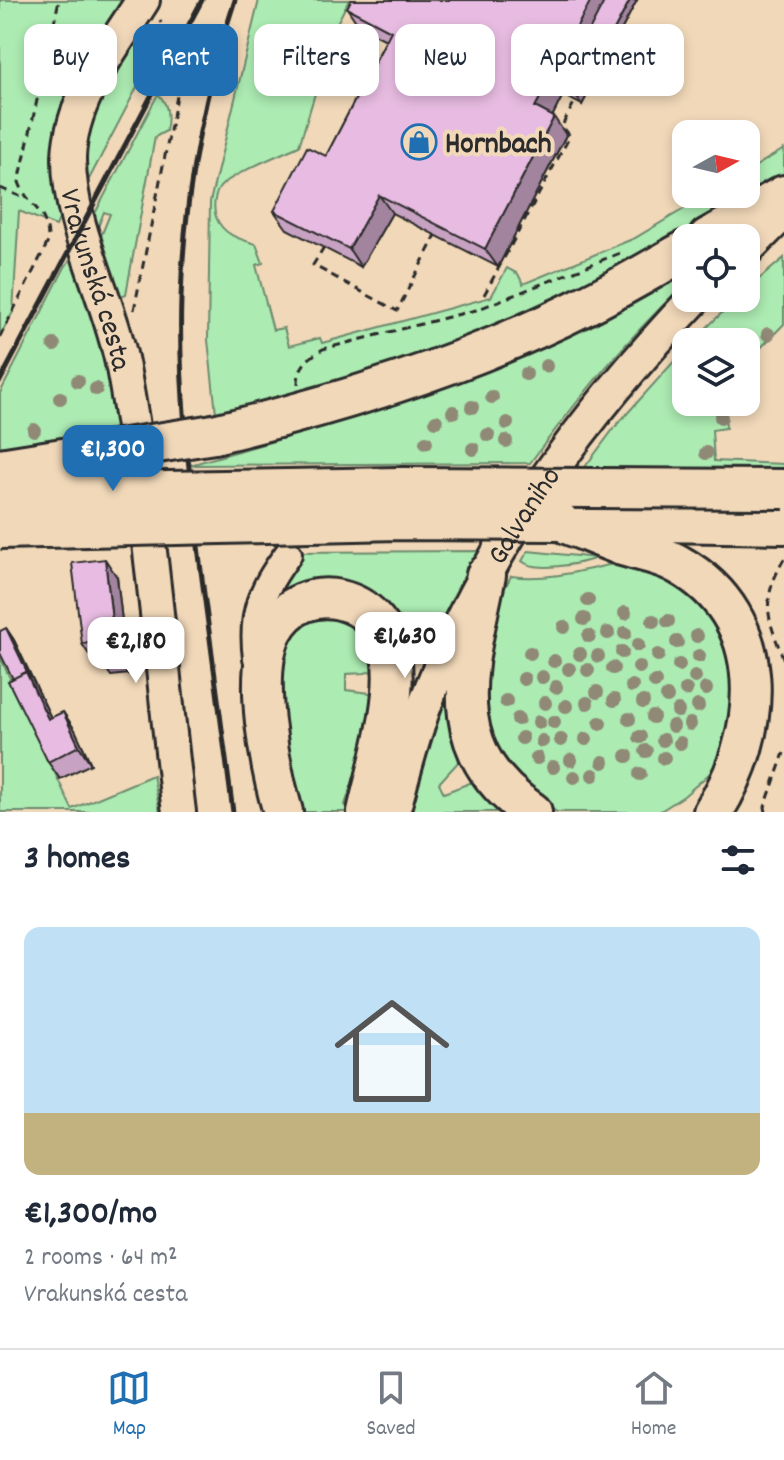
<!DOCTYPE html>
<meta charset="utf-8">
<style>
:root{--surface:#fff;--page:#f6f6f7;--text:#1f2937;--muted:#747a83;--line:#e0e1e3;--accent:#1f6fb2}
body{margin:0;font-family:Dekko,sans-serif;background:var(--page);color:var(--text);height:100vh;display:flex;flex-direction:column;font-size:30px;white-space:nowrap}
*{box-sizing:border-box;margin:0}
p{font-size:26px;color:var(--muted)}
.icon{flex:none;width:44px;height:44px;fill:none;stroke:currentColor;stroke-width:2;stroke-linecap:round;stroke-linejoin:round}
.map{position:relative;height:812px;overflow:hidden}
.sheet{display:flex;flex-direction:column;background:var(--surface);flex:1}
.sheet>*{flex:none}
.top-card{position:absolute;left:24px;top:24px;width:736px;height:72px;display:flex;gap:16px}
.needle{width:52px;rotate:82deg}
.fabs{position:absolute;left:672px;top:120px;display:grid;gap:16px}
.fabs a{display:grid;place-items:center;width:88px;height:88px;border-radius:16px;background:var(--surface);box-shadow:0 4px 12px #0003;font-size:40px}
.price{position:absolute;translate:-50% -68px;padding:0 18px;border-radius:16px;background:#fff;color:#222;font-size:26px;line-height:52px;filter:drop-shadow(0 2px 4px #0008)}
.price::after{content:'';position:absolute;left:50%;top:48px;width:24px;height:18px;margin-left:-12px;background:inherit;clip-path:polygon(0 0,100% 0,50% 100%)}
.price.active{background:var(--accent);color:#fff}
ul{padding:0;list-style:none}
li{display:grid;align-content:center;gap:16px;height:424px;padding:0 24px}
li+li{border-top:2px solid var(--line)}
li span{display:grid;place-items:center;height:248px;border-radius:16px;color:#555}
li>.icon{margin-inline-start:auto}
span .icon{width:144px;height:144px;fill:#fffc;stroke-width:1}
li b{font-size:34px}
h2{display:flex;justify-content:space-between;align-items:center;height:96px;padding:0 24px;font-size:34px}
.tag{padding:0 28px;border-radius:16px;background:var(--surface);box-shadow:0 4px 12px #0003;font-size:28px;line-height:72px}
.tag.active{background:var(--accent);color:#fff}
.menu{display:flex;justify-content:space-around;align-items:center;height:112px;border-top:2px solid var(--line);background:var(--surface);font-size:22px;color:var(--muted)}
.menu a{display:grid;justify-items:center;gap:4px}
.menu .active{color:var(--accent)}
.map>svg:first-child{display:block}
.green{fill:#acebb2;stroke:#6c8b6e;stroke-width:2}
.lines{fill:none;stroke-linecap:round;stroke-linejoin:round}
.minor-casing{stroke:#2b2b2b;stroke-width:32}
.major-casing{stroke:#2b2b2b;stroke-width:38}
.highway-casing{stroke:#2b2b2b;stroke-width:44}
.path{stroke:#2b2b2b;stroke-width:3;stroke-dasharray:8 6;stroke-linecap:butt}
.minor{stroke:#f1d8b9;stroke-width:26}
.major{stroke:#f1d8b9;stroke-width:32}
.highway{stroke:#f1d8b9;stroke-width:38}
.rail{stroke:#2b2b2b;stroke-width:5}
.highway-bridge-casing{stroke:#2b2b2b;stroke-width:44;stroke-linecap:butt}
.highway-bridge{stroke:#f1d8b9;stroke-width:38}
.tree{fill:#8f8976}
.wall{fill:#c8a2c2;stroke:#2b2b2b;stroke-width:2}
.shaded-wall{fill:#a2849e;stroke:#2b2b2b;stroke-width:2}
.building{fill:#e8bce2;stroke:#2b2b2b;stroke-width:2}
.labels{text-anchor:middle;stroke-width:8;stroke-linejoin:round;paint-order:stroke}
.poi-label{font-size:30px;font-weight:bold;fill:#2b2b2b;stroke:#f1d8b9;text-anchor:start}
.street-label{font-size:30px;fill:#2b2b2b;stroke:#f1d8b9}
</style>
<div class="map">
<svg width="784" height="812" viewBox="0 0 784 812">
<rect width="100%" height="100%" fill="#f1d8b9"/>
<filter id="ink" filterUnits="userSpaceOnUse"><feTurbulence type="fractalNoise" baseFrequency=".0125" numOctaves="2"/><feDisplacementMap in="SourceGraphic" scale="16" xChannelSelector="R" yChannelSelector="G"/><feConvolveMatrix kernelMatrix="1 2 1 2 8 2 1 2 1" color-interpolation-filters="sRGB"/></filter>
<g filter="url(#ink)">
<g class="green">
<path d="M0,0H131L79,86L65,206L56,226L19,211L13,312L0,336Z"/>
<path d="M259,0H349L336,25L299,146C282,154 231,174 220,187C214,195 213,208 216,217C223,235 239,239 256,244L263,263L256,265L273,330L284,328L289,346L320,338L322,343L491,297L507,268L518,274L523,284L635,238L709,194H746V172L784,149V182L571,303L343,388L217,422L208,340L210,202Z"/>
<path d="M145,27L156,46L154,55L86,185C77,124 113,75 145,27Z"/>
<path d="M158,94C169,104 169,118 166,131L155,137L126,294L119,297L97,246L110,214L104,212L94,237L91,221Z"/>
<path d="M77,250L114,388L113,404L117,440L0,459V393L65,267Z"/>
<path d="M784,258V324L746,363V342H692L737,298H746V290Z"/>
<path d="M686,268V283C627,338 578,399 530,463L190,465L329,425Z"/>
<path d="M686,348V402H724L726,428L712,430L714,461L784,464V470L585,467L615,427Z"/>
<path d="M480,551L435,647L418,639L410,656L408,657C402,619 383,590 344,582C334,580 322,578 313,582C300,586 286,596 274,602L282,552Z"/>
<path d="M528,551L597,558C580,564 535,573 522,561Z"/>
<path d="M622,562L670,579L709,612L733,659L729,745L709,774L684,796L659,812H557L533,800L482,737L474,677L495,607L511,576C549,581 585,570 622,562Z"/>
<path d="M355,614L381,668L365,673L346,674V690L378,694L380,698L345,805L358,808L357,812H295L273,681L294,621Z"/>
<path d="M0,657L72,809L153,775L160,812H0Z"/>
<path d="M444,691L448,693L450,718L462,758L439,783L444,793L475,781L507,812H408Z"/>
</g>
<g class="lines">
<defs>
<path id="minor" d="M257,658C251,613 262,589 288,554"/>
<g id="major">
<path id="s1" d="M143,0C113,48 71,98 69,157C68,226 110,299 123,368C150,513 161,665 179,812"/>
<path d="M746,250L784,212"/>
<path id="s2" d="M393,812C405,769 416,725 433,684C492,538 587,412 695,298"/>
</g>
<g id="highway">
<path d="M708,238L784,195"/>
<path d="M214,434C341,404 467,365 584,306C619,289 652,269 686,250"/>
<path d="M559,521C580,529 601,538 622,546C641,552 661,554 679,565C773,618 764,732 713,812"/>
<path d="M586,521L784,524"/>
<path d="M486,575C468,667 438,748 532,812"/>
<path d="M283,812C270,768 251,673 273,631C303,575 382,596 391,655C399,700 377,767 367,812"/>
</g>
</defs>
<use href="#minor" class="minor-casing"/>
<use href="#major" class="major-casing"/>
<use href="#highway" class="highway-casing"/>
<g class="path">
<path d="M0,188L22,197"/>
<path d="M324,247L313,265L397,311L436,235"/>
<path d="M484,295L570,136L562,126L576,99"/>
<path d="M134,310L178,91L169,39L160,21"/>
<path d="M0,337L48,242C49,209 28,208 19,182L59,0"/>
<path d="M298,384C298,366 308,358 323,349L476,310L625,251"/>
<path d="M784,559C760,602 767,617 784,660"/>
<path d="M766,812L765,807L784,753"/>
</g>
<use href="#minor" class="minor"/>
<use href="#major" class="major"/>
<use href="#highway" class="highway"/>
<g class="rail">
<path d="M0,381L202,0"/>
<path d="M233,812C222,732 212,651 201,571C190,480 178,390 181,298C184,197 203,96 235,0"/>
</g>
<defs>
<g id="highway-bridge">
<path d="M0,468L214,434"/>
<path d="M0,494L399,487L784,489"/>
<path d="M0,529L399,520L559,521"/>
</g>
</defs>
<use href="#highway-bridge" class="highway-bridge-casing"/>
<use href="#highway-bridge" class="highway-bridge"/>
</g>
<g class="tree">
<circle cx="768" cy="334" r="7"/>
<circle cx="54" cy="345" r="7"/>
<circle cx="546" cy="366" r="7"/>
<circle cx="526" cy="374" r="7"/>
<circle cx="78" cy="381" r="7"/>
<circle cx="96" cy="389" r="7"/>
<circle cx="492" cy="397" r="7"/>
<circle cx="60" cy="398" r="7"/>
<circle cx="472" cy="407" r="7"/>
<circle cx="453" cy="412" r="7"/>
<circle cx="721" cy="417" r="7"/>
<circle cx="436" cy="421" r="7"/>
<circle cx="507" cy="423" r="7"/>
<circle cx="34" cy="430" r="7"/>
<circle cx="488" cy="435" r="7"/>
<circle cx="506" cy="441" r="7"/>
<circle cx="426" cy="442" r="7"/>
<circle cx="473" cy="449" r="7"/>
<circle cx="706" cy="453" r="7"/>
<circle cx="588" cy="600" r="7"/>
<circle cx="625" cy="613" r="7"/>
<circle cx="584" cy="619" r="7"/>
<circle cx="653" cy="621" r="7"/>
<circle cx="668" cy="621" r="7"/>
<circle cx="564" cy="627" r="7"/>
<circle cx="608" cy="633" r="7"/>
<circle cx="625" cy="633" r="7"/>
<circle cx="589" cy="636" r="7"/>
<circle cx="697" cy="636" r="7"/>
<circle cx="677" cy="642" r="7"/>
<circle cx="638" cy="645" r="7"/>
<circle cx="622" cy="652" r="7"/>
<circle cx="530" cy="653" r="7"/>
<circle cx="580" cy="654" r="7"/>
<circle cx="658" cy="655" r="7"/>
<circle cx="598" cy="656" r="7"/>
<circle cx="699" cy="656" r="7"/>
<circle cx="554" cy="661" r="7"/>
<circle cx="679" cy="665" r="7"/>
<circle cx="639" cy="667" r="7"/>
<circle cx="613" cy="668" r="7"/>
<circle cx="569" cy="669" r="7"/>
<circle cx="588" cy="670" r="7"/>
<circle cx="542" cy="677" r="7"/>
<circle cx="695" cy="677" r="7"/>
<circle cx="524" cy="679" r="7"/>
<circle cx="655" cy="682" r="7"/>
<circle cx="632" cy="686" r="7"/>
<circle cx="556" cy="687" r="7"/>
<circle cx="706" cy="689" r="7"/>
<circle cx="686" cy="690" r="7"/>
<circle cx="597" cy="692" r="7"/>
<circle cx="667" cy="697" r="7"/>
<circle cx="614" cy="700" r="7"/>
<circle cx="506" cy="701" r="7"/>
<circle cx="643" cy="702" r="7"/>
<circle cx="545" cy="703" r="7"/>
<circle cx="587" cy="703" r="7"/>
<circle cx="566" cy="706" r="7"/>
<circle cx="698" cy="706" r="7"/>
<circle cx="678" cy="711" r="7"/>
<circle cx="653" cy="717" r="7"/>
<circle cx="518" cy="719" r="7"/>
<circle cx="629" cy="719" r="7"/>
<circle cx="539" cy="722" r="7"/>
<circle cx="554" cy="722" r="7"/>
<circle cx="600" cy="723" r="7"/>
<circle cx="690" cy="724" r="7"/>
<circle cx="673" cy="726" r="7"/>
<circle cx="640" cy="737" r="7"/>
<circle cx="522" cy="738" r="7"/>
<circle cx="586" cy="739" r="7"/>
<circle cx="561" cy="740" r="7"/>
<circle cx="663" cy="740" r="7"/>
<circle cx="542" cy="741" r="7"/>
<circle cx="680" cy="743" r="7"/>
<circle cx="646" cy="751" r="7"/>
<circle cx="627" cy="756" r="7"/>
<circle cx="537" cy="758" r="7"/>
<circle cx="664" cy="758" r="7"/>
<circle cx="571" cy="760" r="7"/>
<circle cx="603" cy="762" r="7"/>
<circle cx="553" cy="767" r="7"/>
<circle cx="640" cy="774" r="7"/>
<circle cx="593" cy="775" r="7"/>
<circle cx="574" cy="777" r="7"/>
</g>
<g class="wall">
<path d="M637,0L582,105L563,95L552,116L566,135L498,267L392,213L361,267L287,229L274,211L326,156L386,40L359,26L347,8Z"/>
<path d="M117,577L128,674L111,676L101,661L94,662L82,644Z"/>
<path d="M6,628L14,640L51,718L63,712L75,730L91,764L60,779L48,762L13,679Z"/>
</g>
<g class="shaded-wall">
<path d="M591,0H612L559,89L563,95L548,125L535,107Z"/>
<path d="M630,0H637L582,105L578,99Z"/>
<path d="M554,117L566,135L498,267L485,249Z"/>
<path d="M379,195L392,213L361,267L349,249Z"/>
<path d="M105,559L117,577L128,674L116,656Z"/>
<path d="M6,628L14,640L60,737L48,719Z"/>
<path d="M63,712L75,730L91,764L79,746Z"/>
</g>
<g class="building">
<path d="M351,0H591L535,107L554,117L485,249L379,195L349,249L274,211L307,147L326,156L391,31L347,8Z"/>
<path d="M605,0H630L578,99L559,89Z"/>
<path d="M105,559L116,656L99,658L97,642L82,644L72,563Z"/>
<path d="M6,628L30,678L26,672L13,679L0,653V631Z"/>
<path d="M26,672L48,719L63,712L79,746L48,762L8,681Z"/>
</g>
</g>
<defs>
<symbol id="shop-ring" viewBox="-11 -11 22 22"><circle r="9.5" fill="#f1d8b9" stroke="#1f6fb2" stroke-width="1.5"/><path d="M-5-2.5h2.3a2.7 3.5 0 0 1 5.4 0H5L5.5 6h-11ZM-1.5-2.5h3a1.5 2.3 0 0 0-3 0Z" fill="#1f6fb2"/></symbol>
</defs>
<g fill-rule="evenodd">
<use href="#shop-ring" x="399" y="122" width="40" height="40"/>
</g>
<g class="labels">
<g class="poi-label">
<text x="445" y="152">Hornbach</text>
</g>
<g class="street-label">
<text dy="10" stroke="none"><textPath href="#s1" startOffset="302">Vrakunská cesta</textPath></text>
<text dy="10" stroke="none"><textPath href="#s2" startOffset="326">Galvaniho</textPath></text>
</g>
</g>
</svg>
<div class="fabs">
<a><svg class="needle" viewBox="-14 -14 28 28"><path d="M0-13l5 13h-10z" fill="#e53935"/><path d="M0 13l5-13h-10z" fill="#747a83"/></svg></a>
<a><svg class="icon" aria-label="locate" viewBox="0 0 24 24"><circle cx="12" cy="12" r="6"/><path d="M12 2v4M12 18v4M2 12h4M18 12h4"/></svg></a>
<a><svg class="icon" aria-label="layers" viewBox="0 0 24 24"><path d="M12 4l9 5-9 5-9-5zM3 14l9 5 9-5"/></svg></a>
</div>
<b class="price active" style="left:113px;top:493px">€1,300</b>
<b class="price" style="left:405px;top:680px">€1,630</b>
<b class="price" style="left:136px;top:685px">€2,180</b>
<div class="top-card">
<a class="tag">Buy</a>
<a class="tag active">Rent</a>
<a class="tag">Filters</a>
<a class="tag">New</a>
<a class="tag">Apartment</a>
</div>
</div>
<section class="sheet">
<h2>3 homes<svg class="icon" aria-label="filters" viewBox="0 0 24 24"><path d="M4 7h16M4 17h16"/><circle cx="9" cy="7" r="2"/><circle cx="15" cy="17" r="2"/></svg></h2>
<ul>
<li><span style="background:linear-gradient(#bfe0f5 75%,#c2b280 0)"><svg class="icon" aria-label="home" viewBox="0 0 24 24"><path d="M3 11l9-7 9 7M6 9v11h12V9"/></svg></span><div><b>€1,300/mo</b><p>2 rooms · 64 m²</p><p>Vrakunská cesta</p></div></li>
</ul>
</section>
<nav class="menu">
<a class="active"><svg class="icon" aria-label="map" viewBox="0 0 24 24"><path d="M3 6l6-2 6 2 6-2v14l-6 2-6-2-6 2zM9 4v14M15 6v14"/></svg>Map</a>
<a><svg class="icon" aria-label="saved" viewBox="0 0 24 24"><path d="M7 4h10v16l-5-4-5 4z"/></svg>Saved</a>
<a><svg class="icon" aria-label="home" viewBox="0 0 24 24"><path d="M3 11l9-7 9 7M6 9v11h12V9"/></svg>Home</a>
</nav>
